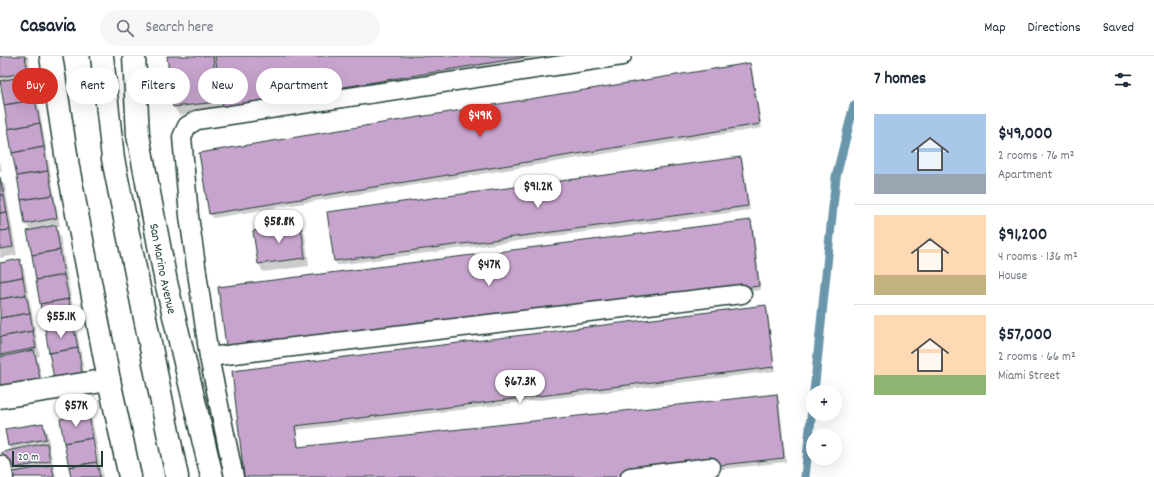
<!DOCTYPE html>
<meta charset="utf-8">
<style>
:root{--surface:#fff;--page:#f6f6f7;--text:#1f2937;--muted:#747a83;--line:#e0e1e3;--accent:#d93025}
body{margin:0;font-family:Dekko,sans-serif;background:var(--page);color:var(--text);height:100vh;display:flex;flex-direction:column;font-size:15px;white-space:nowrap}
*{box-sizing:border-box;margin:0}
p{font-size:13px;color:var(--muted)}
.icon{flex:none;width:22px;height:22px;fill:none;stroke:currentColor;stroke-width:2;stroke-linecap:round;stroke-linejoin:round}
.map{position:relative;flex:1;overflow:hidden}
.sheet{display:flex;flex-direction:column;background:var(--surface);width:300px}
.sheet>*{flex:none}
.top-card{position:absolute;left:12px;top:12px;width:380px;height:36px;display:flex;gap:8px}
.buttons{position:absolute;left:806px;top:329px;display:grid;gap:8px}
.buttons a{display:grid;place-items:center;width:36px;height:36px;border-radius:50%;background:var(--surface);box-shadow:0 4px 16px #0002;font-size:20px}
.scale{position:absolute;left:12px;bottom:10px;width:91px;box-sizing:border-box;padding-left:4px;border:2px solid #1f3d34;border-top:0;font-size:11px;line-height:14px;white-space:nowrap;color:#1f3d34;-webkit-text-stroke:3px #fff;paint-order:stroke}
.price{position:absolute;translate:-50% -34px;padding:0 9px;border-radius:14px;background:#fff;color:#222;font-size:13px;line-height:26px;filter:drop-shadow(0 1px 2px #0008)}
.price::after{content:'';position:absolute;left:50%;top:24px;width:12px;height:9px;margin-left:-6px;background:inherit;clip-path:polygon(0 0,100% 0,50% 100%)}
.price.on{background:var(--accent);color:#fff}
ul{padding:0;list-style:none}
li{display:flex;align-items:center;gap:12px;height:100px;padding:0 20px}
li+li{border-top:1px solid var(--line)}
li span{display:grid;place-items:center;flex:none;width:112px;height:80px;border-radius:0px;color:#555}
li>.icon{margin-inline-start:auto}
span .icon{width:48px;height:48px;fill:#fffc;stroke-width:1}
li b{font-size:17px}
h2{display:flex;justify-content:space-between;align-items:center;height:48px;padding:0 20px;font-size:17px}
.chip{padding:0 14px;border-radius:18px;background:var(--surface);box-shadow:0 4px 16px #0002;font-size:14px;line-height:36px}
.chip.on{background:var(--accent);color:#fff}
header{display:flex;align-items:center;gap:24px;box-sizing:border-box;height:56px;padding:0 20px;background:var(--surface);border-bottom:1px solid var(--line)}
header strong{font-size:19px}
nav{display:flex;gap:22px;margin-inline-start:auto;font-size:14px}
.search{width:280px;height:36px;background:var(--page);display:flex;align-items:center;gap:10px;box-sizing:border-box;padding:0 14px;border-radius:22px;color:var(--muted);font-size:15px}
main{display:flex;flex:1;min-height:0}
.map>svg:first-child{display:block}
.shadow{fill:#0003}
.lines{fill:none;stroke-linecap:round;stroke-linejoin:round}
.stream{stroke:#6996ab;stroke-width:9}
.building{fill:#c7a4cd;stroke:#1f3d34}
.lane-casing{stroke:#1f3d34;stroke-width:21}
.street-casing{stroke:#1f3d34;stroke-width:25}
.secondary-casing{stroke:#1f3d34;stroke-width:25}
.lane{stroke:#fff;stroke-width:18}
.street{stroke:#fff;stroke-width:22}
.secondary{stroke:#fff;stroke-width:22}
.labels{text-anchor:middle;stroke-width:3;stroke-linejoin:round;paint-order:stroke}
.street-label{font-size:13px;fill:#1f3d34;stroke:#fff}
</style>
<header>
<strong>Casavia</strong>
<div class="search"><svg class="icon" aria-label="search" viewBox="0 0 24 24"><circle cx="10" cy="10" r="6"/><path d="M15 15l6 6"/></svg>Search here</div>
<nav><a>Map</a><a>Directions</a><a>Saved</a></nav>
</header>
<main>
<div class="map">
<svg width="854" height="421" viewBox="0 0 854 421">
<rect width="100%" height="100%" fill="#fff"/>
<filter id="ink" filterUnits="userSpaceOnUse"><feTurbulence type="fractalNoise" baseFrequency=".025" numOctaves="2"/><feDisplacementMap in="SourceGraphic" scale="8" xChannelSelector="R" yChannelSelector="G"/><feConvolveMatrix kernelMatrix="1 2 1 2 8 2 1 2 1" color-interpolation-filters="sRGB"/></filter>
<g filter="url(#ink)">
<g class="shadow">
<path d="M0,0H28L32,22L35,29L60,170L55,171L60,179L86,325L59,330L30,175L26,168L2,25L0,21Z"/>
<path d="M168,0H558L227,55L224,51L222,40H221L222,54L179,59L174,51Z"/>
<path d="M749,8L752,12L762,72L213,162L210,158L200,97Z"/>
<path d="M741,102L743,106L750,154L337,209L335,205Z"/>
<path d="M0,104L2,114L0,115Z"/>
<path d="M0,122L5,130L17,199L0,202Z"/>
<path d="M750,165L753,170L761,234L230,301Z"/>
<path d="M300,170L305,178L309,210L263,216L259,208L254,176Z"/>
<path d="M20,204L24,213L40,300L37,301L45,335L0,341V208Z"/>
<path d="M766,250L768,255L775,315L297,374L299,392L777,339L779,344L786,406L652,421H245L233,316Z"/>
<path d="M88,359L93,367L103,421H101L91,367H89L99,421H72Z"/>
<path d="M42,368L47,376L50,391L48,392L51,397L54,413L57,421H10L12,395L9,390Z"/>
</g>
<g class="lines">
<g class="stream">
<path d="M814,336L836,121L854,49"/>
<path d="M805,421L813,343"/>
</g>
</g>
<g class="building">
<path d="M0,0H25L28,16L0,21Z"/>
<path d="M167,0H213L218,46L173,51Z"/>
<path d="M215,0H532L223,51Z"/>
<path d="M750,7L760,68L209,158L199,97Z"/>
<path d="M31,19L35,44L4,49L0,25Z"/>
<path d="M35,44L40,67L8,73L4,49Z"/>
<path d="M40,67L44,91L12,97L8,73Z"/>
<path d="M44,91L48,115L17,120L12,97Z"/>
<path d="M741,101L748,150L334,205L327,156Z"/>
<path d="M48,115L53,139L21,144L17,120Z"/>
<path d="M0,121L4,139H0Z"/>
<path d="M0,139H4L7,156L0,157Z"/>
<path d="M53,139L57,162L25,168L21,144Z"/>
<path d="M7,156L10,174L0,175V157Z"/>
<path d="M751,164L759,230L227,297L218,231Z"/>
<path d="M301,168L305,202L258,208L253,175Z"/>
<path d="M56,169L60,194L32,199L27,175Z"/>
<path d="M10,174L13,191L0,193V175Z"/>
<path d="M60,194L64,219L36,224L32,199Z"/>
<path d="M20,203L23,221L0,225V207Z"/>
<path d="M64,219L69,243L40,248L36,224Z"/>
<path d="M23,221L26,239L0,243V225Z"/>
<path d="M26,239L30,257L0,262V243Z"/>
<path d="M69,243L73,268L45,273L40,248Z"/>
<path d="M766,249L774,311L295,370L298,391L777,338L784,402L613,421H244L232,315Z"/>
<path d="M30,257L33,275L0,281V262Z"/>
<path d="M73,268L78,292L49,297L45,273Z"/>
<path d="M33,275L36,292L0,299V281Z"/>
<path d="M78,292L82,317L54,322L49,297Z"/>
<path d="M34,294L41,327L0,334V301Z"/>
<path d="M89,358L93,382L64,387L60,363Z"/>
<path d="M43,367L46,383L8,390L5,373Z"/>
<path d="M93,382L97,406L69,411L64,387Z"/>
<path d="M47,387L50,405L5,414L2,396Z"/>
<path d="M97,406L100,421H71L69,411Z"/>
<path d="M52,409L54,421H9V417Z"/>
</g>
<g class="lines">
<defs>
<g id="lane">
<path d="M209,301L742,238"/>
<path d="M234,421L209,301L189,160L182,81L187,70L197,64L622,0"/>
<path d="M630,421L711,411"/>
</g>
<g id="street">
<path d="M51,0L68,111L109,324L130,421"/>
<path d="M0,341L109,324"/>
<path d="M0,411L2,421"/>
</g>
<g id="secondary">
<path d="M102,0L113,103L177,421"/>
<path id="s1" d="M134,0L138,79L166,226L212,421"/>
</g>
</defs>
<use href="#lane" class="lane-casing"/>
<use href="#street" class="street-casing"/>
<use href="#secondary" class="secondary-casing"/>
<use href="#lane" class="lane"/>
<use href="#street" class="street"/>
<use href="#secondary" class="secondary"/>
</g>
</g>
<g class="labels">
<g class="street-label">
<text dy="5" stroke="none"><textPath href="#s1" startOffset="215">San Marino Avenue</textPath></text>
</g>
</g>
</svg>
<div class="buttons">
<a>+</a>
<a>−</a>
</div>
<div class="scale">20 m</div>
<b class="price on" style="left:480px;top:82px">$49K</b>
<b class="price" style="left:538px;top:153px">$91.2K</b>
<b class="price" style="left:279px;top:188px">$58.8K</b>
<b class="price" style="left:489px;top:231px">$47K</b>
<b class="price" style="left:61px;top:283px">$55.1K</b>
<b class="price" style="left:520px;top:348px">$67.3K</b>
<b class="price" style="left:76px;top:372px">$57K</b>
<div class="top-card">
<a class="chip on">Buy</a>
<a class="chip">Rent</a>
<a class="chip">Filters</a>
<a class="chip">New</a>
<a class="chip">Apartment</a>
</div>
</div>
<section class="sheet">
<h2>7 homes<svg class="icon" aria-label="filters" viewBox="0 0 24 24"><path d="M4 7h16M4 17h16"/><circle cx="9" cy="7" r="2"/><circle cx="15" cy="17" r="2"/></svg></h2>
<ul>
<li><span style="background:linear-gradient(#a9c7e8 75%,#9aa5b1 0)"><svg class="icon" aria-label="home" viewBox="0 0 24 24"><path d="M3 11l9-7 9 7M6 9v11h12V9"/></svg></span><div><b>$49,000</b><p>2 rooms · 76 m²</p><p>Apartment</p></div></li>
<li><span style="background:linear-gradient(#ffd9b3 75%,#c2b280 0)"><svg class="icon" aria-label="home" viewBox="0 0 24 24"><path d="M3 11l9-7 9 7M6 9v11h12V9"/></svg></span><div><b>$91,200</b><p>4 rooms · 136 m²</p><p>House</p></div></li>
<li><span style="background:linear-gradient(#ffd9b3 75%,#8fb573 0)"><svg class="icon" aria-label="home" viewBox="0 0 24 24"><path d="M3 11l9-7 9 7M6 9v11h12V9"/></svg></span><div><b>$57,000</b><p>2 rooms · 66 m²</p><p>Miami Street</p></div></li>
</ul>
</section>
</main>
